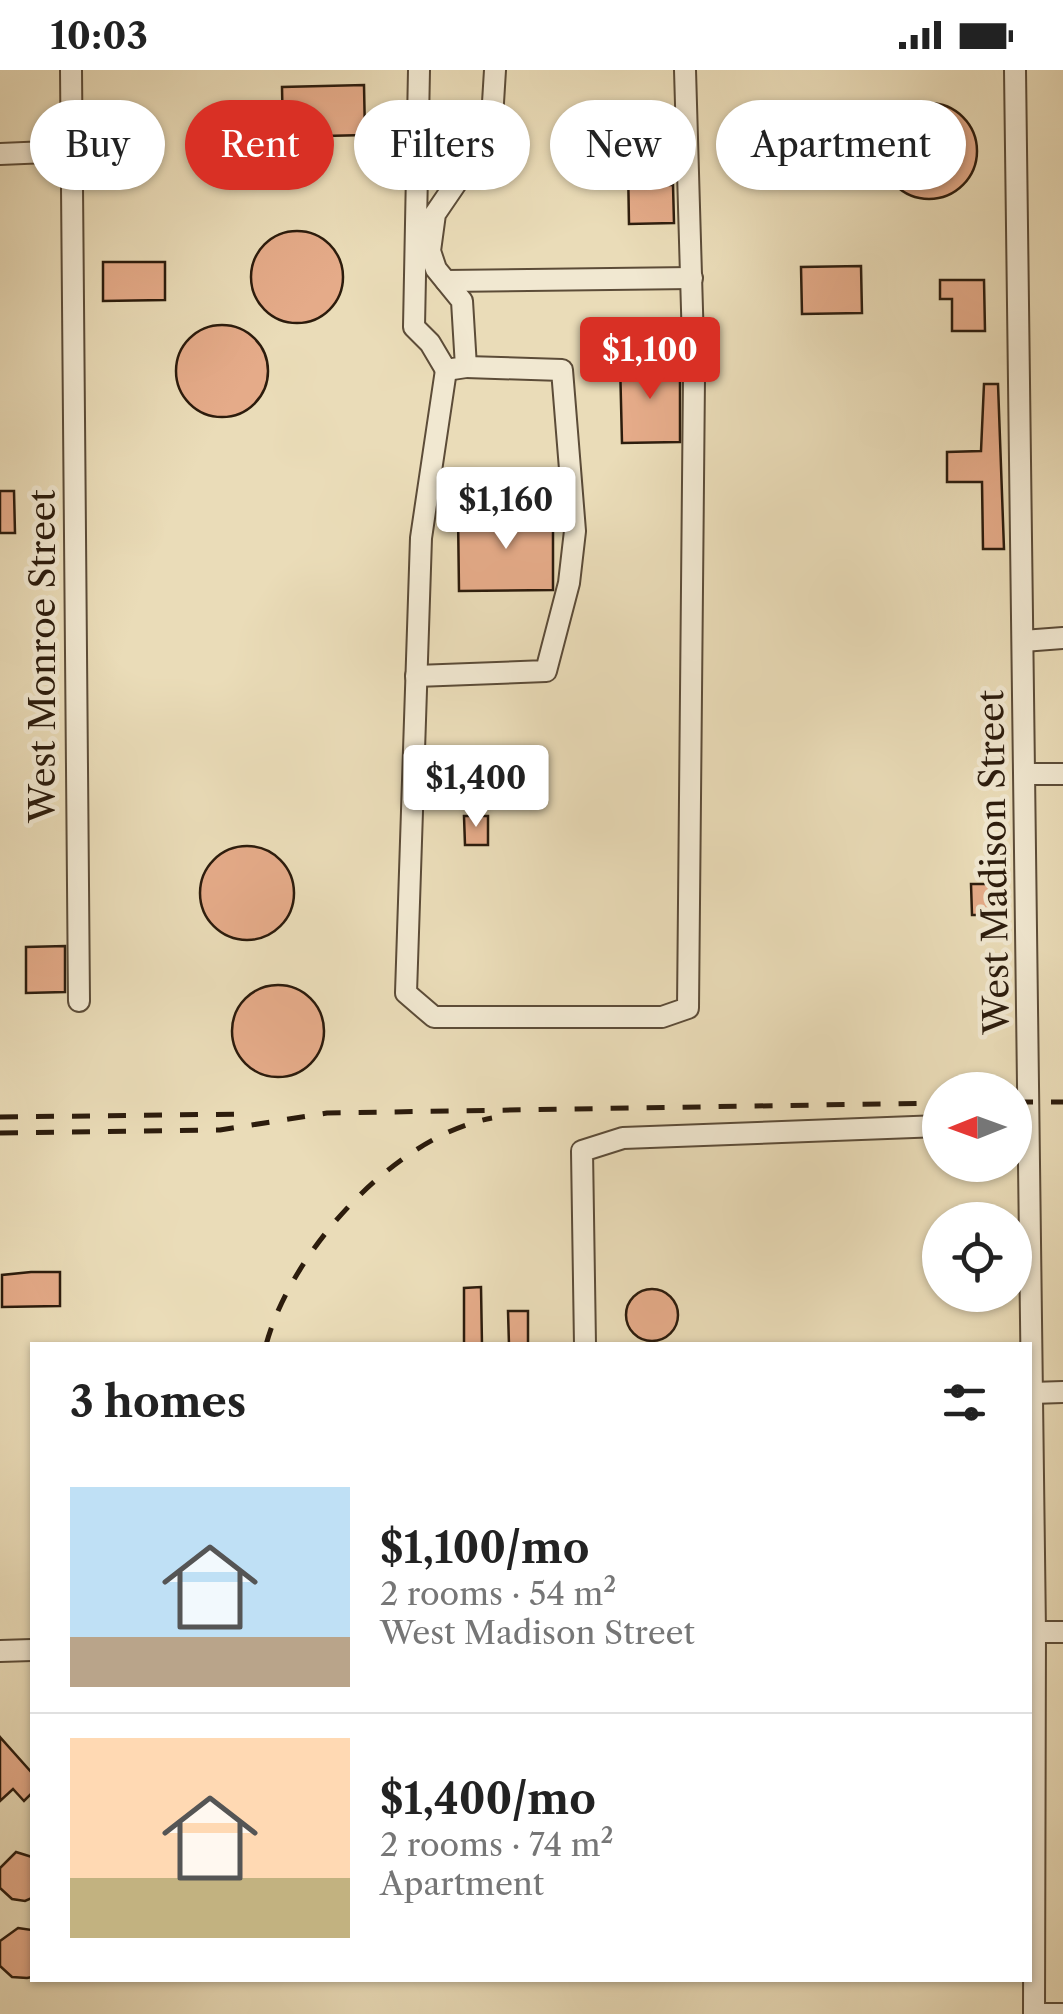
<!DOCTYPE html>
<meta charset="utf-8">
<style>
:root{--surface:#fff;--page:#f6f6f6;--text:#222;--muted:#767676;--line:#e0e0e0;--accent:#d93025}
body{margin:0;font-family:"Libre Caslon Text",serif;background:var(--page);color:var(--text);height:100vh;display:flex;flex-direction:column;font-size:38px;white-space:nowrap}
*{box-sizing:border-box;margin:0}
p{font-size:32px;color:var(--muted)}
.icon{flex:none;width:55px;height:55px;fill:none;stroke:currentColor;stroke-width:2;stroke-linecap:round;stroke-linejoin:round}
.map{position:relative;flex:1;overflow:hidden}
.details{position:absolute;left:30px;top:1272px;width:1002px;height:640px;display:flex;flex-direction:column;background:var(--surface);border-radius:0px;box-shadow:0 2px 8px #0004}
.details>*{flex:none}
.top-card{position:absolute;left:30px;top:30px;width:1005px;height:90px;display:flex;gap:20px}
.needle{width:65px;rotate:269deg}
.fabs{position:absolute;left:922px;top:1002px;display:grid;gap:20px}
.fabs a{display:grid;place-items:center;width:110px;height:110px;border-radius:50%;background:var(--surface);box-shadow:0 2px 8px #0004;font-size:50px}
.price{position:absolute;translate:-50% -85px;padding:0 22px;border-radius:10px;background:#fff;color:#222;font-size:32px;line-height:65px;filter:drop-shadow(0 2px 5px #0008)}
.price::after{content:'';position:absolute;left:50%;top:60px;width:30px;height:22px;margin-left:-15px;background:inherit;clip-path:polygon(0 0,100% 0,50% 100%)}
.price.active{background:var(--accent);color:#fff}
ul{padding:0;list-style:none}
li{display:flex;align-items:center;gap:30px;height:250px;padding:0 40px}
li+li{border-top:2px solid var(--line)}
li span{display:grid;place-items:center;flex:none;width:280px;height:200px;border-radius:0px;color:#555}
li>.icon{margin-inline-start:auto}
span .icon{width:120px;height:120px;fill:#fffc;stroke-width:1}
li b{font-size:42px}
h2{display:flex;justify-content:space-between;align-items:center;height:120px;padding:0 40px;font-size:42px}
.pill{padding:0 35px;border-radius:45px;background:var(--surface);box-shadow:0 2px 8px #0004;font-size:35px;line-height:90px}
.pill.active{background:var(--accent);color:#fff}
.status{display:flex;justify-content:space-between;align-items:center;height:70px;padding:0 50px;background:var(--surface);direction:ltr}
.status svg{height:28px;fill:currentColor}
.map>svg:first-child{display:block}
.building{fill:#e5ab89;stroke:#2c1c0d;stroke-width:2.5}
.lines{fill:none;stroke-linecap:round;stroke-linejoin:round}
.minor-casing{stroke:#5c4c38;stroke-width:24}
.minor{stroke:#f1e8d1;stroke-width:20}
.rail{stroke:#2c1c0d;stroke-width:5;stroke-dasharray:18 18;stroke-linecap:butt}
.labels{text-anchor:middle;stroke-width:9;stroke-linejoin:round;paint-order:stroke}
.street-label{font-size:35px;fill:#2c1c0d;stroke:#f1e8d1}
</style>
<div class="status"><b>10:03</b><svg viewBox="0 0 49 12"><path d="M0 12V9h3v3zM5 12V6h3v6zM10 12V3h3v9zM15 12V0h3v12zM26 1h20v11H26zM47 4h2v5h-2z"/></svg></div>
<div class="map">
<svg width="1063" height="1944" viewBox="0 0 1063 1944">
<rect width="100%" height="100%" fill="#eadcb8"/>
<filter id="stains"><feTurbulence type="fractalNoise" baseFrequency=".002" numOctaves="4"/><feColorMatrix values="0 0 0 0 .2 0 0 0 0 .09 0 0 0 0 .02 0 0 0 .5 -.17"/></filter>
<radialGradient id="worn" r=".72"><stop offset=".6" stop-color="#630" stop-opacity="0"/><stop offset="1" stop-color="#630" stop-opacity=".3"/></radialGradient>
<g class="building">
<path d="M364,15L365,65L283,67L282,17Z"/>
<circle cx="929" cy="81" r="48"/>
<path d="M628,95H657L658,115H673L674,153L629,154Z"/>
<circle cx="297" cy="207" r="46"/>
<path d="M103,192H165V230L103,231Z"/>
<path d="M861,196L862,243L802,244L801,197Z"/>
<path d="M940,210H984L985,261H952V229H940Z"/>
<circle cx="222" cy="301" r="46"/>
<path d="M680,291V372L622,373L620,292Z"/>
<path d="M984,314H998L1004,479H983L982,412H947V382L981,381Z"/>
<path d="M0,421H14L15,463H0Z"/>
<path d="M553,443V520L459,521L458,444Z"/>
<path d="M464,746H488V775H465Z"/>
<circle cx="247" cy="823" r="47"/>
<path d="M971,814H994L995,845H972Z"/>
<path d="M65,876V922L26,923V877Z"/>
<circle cx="278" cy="961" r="46"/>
<path d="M31,1202H60V1236L2,1237V1205Z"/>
<path d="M481,1217L482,1275H464V1218Z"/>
<circle cx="652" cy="1245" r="26"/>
<path d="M508,1241H528V1275H509Z"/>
<path d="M0,1667L32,1703V1723L24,1731L13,1719L0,1731Z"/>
<path d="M16,1782L32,1787V1828L25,1831L12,1829L0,1818V1798Z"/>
<path d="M18,1858L32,1860V1907L27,1908L12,1907L0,1896V1871Z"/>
</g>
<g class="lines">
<defs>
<g id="minor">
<path d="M71,0L79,931"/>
<path d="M419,0L414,257L430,273L446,300L466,297L462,231L436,199L430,181L435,144L482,75L492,49L495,0"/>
<path d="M1015,0L1035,1562L1034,1944"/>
<path d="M0,84L72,81"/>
<path d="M446,211L692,208"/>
<path d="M446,300L421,468L406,923L434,947H662L688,938L694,308L685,0"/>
<path d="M1023,571L1063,568"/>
<path d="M416,606L546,601L569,513L575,461L562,300L466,297"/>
<path d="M1025,704H1063"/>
<path d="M585,1275L582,1081L623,1068L940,1056"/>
<path d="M1032,1323L1063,1322"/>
<path d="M1030,1562H1063"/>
<path d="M0,1581L32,1580"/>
<path d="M1038,1944H1063"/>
</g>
</defs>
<use href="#minor" class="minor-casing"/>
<use href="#minor" class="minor"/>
<g class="rail">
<path d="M1015,1032H1063"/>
<path d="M0,1047L247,1044"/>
<path d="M0,1063L220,1060L327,1043L940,1033"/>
<path d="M266,1275C291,1181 395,1066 492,1048"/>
<path d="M293,1910V1911"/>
</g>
</g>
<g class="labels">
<g class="street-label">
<text transform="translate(43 586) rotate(-90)" y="12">West Monroe Street</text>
<text transform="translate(994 792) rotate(-91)" y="12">West Madison Street</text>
</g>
</g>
<rect width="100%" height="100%" filter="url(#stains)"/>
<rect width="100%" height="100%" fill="url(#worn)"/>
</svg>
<div class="fabs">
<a><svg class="needle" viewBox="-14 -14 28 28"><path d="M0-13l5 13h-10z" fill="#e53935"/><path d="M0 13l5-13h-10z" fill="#767676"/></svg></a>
<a><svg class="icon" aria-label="locate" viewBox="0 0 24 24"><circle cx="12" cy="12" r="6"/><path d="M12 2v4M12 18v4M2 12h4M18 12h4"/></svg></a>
</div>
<b class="price active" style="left:650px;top:332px">$1,100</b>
<b class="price" style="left:506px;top:482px">$1,160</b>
<b class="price" style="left:476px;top:760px">$1,400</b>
<div class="top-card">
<a class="pill">Buy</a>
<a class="pill active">Rent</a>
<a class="pill">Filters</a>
<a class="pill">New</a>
<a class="pill">Apartment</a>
</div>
<section class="details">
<h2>3 homes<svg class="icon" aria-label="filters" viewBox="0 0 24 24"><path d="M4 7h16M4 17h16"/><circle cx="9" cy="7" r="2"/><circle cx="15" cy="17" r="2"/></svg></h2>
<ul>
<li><span style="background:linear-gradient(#bfe0f5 75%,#b9a48a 0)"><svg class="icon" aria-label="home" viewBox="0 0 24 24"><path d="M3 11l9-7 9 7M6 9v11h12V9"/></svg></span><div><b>$1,100/mo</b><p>2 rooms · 54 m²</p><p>West Madison Street</p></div></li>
<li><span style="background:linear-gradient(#ffd9b3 70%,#c2b280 0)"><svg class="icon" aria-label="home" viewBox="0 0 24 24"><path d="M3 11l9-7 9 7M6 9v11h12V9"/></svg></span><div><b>$1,400/mo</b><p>2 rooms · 74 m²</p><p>Apartment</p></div></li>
</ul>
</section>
</div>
